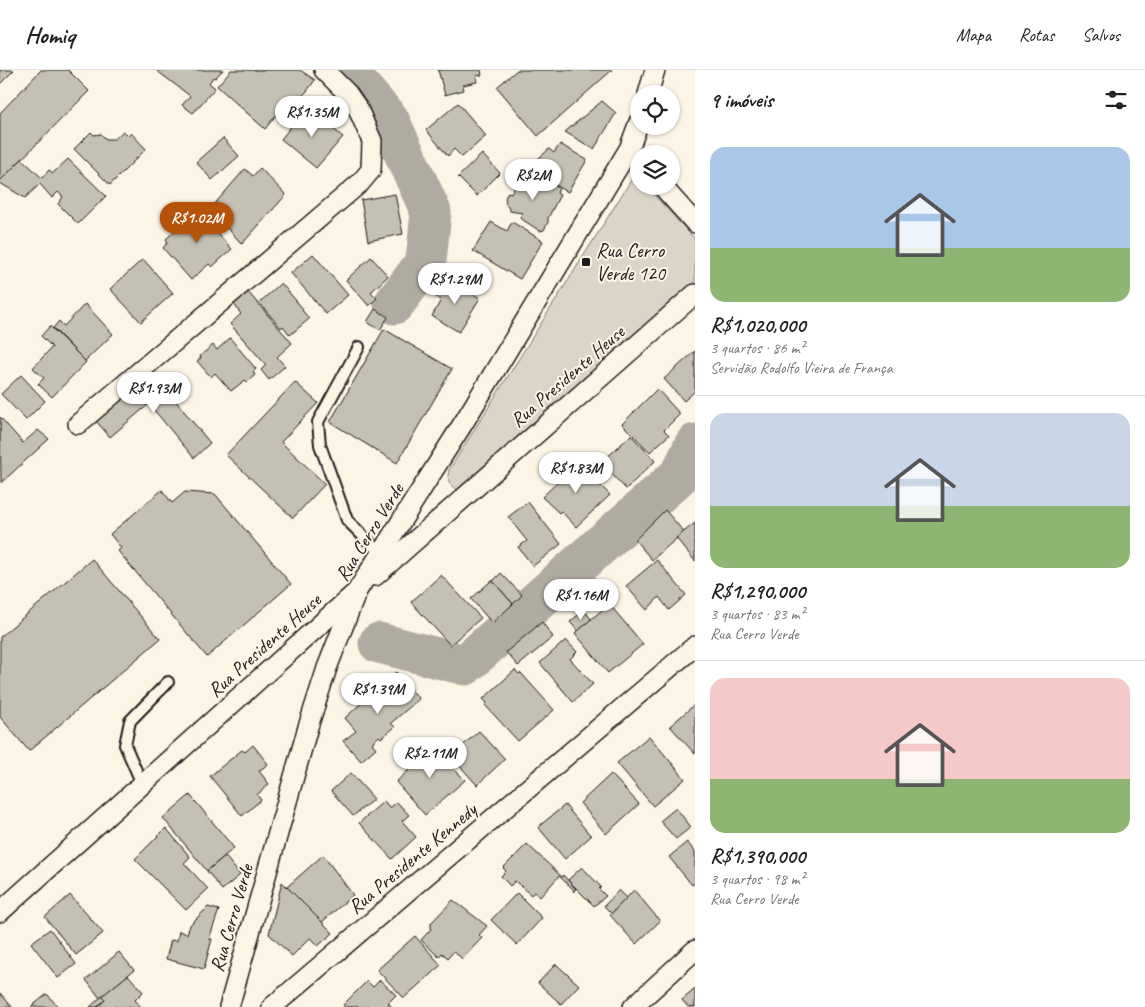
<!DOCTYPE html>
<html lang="pt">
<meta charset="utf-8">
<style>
:root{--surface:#fff;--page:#f2f2f2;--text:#222;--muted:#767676;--line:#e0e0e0;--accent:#b45309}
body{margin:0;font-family:Caveat,sans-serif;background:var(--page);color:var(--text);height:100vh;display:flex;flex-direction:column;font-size:19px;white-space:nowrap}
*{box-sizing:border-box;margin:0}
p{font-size:16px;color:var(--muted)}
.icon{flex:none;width:28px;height:28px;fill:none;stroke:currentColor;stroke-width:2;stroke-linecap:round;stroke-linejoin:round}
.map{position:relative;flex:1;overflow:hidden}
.sheet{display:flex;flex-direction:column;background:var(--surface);width:450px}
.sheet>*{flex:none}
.controls{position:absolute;left:630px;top:15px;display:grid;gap:10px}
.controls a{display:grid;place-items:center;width:50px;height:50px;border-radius:50%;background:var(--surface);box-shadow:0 1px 4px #0004;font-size:25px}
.price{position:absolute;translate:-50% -42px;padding:0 11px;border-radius:18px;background:#fff;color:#222;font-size:16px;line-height:32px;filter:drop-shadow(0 1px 2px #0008)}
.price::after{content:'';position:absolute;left:50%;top:30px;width:15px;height:11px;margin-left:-8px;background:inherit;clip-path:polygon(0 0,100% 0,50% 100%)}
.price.selected{background:var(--accent);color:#fff}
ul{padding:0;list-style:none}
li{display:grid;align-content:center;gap:10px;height:265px;padding:0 15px}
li+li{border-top:1px solid var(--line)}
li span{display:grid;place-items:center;height:155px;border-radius:15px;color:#555}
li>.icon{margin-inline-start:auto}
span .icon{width:90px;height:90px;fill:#fffc;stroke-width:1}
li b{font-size:21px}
h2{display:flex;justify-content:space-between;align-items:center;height:60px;padding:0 15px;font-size:21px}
header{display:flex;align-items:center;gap:30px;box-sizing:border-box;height:70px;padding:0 25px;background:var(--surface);border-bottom:1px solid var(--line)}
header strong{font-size:24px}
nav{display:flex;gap:28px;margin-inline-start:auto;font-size:18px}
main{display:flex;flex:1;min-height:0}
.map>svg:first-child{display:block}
.green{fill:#dbd5c8;stroke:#7c7872}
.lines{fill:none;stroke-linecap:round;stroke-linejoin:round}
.river{stroke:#b0aba1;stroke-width:41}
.building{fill:#c4c0b3;stroke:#1c1c1c}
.lane-casing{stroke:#1c1c1c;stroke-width:14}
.street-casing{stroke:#1c1c1c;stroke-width:22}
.lane{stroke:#fcf5e5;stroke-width:10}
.street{stroke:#fcf5e5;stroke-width:19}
.poi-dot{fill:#1c1c1c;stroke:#fcf5e5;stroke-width:2}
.labels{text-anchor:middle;stroke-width:4;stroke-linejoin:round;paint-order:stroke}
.poi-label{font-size:20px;fill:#1c1c1c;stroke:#fcf5e5;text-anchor:start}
.street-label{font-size:20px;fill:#1c1c1c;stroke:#fcf5e5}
</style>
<header>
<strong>Homiq</strong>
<nav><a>Mapa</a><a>Rotas</a><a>Salvos</a></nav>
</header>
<main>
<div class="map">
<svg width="695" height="937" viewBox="0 0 695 937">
<rect width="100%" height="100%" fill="#fcf5e5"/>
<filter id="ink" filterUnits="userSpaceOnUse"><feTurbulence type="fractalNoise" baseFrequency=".02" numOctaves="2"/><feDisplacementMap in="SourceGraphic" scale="10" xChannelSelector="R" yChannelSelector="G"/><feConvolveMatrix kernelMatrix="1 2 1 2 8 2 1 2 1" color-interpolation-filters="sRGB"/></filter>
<g filter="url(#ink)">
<path class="green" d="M635,104L639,109V116H646L695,169V220L462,421C451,419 446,411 449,400Z"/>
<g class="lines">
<g class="river">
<path d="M344,0L350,5L389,50L431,142L426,192L394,234"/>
<path d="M379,573L465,595L681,404L695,374"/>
</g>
</g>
<g class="building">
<path d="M0,0H14L0,14Z"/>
<path d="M41,0H68L89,21L0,111V43Z"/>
<path d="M156,0H223L215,8L213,7L209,13L215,18L193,43L182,35L190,26Z"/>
<path d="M231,0H300L315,10L307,21L285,44L280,40L265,59L217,16Z"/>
<path d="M438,0H481L482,5L476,6L477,12L463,15L464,20L445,25Z"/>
<path d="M517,0H612L538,66L497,17Z"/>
<path d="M602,31L616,43L594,79L565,62Z"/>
<path d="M458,33L486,66L462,87L454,79L448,86L426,60Z"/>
<path d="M307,37L343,67L316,98L281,69Z"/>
<path d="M123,61L128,66L131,63L146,79L110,115L74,79L91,62L94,65L101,64L106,69H115Z"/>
<path d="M223,68L239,86L212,110L196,92Z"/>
<path d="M560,74L587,90L568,122L527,99L549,79L554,83Z"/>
<path d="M482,84L500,103L477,126L458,107Z"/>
<path d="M22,89L42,108L49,100L53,103L68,89L106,126L78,154L58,134L63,127L58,122L52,128L40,114L25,128L0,113V111Z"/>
<path d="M260,98L286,125L242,174L216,146L218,143L212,137L245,99L253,106Z"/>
<path d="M525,104L537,109L538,106L559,118L557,123L560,125L548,148V152L544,160L540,161L520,148L522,143L510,141L505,132L506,130L505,128L508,122L511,123L520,108Z"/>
<path d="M395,124L403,164L368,171L361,130Z"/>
<path d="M201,137L222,158L217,163L232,179L212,197L209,194L191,210L163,178L168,172L166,169Z"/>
<path d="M491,152L507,161L512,152L543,171L520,209L473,181Z"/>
<path d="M313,184L348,225L326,244L291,203Z"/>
<path d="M371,187L388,206L371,222L377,228L369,236L346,210Z"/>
<path d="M143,189L173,223L141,252L110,219Z"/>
<path d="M446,208L480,228L459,262L432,246L441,230L436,227Z"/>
<path d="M281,213L303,239L302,240L309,249L290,265L283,256L281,258L259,233Z"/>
<path d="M248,222L292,273L277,287L285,296L269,310L261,300L266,295L230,254L241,244L234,234Z"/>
<path d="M85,234L113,264L85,291L53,258L59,251L64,256Z"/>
<path d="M375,239L388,247L380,260L367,252Z"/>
<path d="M50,256L86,292L52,327L38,314L44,308L33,298L52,277L41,266Z"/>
<path d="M384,259L452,299L397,393L330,352Z"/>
<path d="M230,268L256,299L253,302L255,305L247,312L245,310L231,321L215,303L211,307L197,291L201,288L200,286L213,275L217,280Z"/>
<path d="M695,281V321L684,331L664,309Z"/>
<path d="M152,302L210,373L194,388L149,334L110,367L95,350Z"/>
<path d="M21,305L45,331L26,350L1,324Z"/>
<path d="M295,312L318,333L281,372L325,414L293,448L226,385Z"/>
<path d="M657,319L680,344L664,360L669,365L650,382L622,354Z"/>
<path d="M0,347L23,373L38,360L49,369L1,413Z"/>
<path d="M631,365L655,391L626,419L601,393Z"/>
<path d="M575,390L610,425L576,457L561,441L559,443L542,427L561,409L558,405Z"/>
<path d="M162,420L172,433L185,422L215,424L291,514L207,587L118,481L121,478L110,464Z"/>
<path d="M528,432L561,474L533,496L518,477L527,471L508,447Z"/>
<path d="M665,440L684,462L652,490L635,470Z"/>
<path d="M695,453V491L676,468Z"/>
<path d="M92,489L160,569L29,681L0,647V567Z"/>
<path d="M657,490L686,525L669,540L659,527L647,540L626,516Z"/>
<path d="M501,503L522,525L513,534L493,511Z"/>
<path d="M441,505L481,548L450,575L411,532Z"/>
<path d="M492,510L513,534L492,553L471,529Z"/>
<path d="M609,534L643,574L608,603L575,563Z"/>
<path d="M584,540L591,549L578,561L570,552Z"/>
<path d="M542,552L553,567L518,596L506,582Z"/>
<path d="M566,570L577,582L570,589L593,614L573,632L540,593Z"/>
<path d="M515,600L519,604L521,603L554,640L518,671L485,635L487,633L483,629Z"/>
<path d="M396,602L419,629L391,653L395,657L381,668L379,666L372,673L376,678L361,691L343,671L356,661L345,648Z"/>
<path d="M694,635L695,637V684L670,656Z"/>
<path d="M479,661L505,689L477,715L451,686Z"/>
<path d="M649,666L685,709L653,736L617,693Z"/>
<path d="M426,671L465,710L425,745L396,712L420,690L414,683Z"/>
<path d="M253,675L268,694L259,701L269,714L257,725L261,730L242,746L210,706L242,680L245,682Z"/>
<path d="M351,703L374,729L353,746L331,721Z"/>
<path d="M611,704L639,734L606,764L580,733Z"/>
<path d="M190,725L234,778L207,801L163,748Z"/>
<path d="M384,731L390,738L397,732L409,745L402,751L416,767L392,789L359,753Z"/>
<path d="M565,735L591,766L565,789L538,757Z"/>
<path d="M676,738L691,757L676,769L660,751Z"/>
<path d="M166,758L190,787L184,793L208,819L186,840L135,789Z"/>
<path d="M687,772L695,782V813L692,815L669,787Z"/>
<path d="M527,774L562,807L563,805L576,819L573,822L574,820L559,806L540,827L534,822L531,825L515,811L510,816L501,806L506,801L503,798Z"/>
<path d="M323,785L353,825L322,852L287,817Z"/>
<path d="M225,786L240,805L222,820L207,801Z"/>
<path d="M582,797L601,817L599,819L606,826L594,836L568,810Z"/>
<path d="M282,812L333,863L318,876L310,868L292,886L269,864Z"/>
<path d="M619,820L627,828L612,844L604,836Z"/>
<path d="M634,820L660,851L636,874L610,845Z"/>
<path d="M517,823L542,848L517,875L491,850Z"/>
<path d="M70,825L103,863L76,885L45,847Z"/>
<path d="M453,830L487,856L479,865L482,868L462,889L454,881L448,888L442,883L439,887L421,870L431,859V853Z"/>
<path d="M208,837L219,840L209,869H212L204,899L166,889L171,870L177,871L179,861L187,864L190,855Z"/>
<path d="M50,859L76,894L58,908L31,873Z"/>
<path d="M415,866L441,895L404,928L377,900Z"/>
<path d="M119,882L134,900L100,928L86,910Z"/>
<path d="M556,894L579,915L561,934L538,913Z"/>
<path d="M128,905L143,922L135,930L141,937H97L105,930L102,926Z"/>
<path d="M380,910L396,925L388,933L392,937H345L343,935L367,911L373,917Z"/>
<path d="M695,919V937H688L682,930Z"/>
<path d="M0,923L12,937H0Z"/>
<path d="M47,924L58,937H31Z"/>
<path d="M102,926L105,930L97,937H90Z"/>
</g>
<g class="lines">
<defs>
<g id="lane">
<path d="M359,277L318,352L320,375L347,450L381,484"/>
<path d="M142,714L125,675L130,651L168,612"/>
</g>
<g id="street">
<path d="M648,24L655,0"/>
<path d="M662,116L695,153"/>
<path d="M78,354L360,113L371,100L372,71L358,39L347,23L324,0"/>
<path d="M375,506L695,224"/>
<path d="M0,842L354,524"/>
<path d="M229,937L308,657L327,598L357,521L464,352L629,79L639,52"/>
<path d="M272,937L695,576"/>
<path d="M633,937L695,880"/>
</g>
</defs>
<use href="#lane" class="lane-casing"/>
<use href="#street" class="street-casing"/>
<use href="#lane" class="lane"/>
<use href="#street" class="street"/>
</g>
</g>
<rect class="poi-dot" x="581" y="187" width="10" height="10" rx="2.5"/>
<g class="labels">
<g class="poi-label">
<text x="596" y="187">Rua Cerro<tspan x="596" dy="23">Verde 120</tspan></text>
</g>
<g class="street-label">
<text transform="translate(567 306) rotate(-41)" y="7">Rua Presidente Heuse</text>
<text transform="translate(369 462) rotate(-58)" y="7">Rua Cerro Verde</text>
<text transform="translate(264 575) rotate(-42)" y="7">Rua Presidente Heuse</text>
<text transform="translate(412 788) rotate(-40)" y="7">Rua Presidente Kennedy</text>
<text transform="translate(231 848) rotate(-74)" y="7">Rua Cerro Verde</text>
</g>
</g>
</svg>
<div class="controls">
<a><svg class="icon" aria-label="locate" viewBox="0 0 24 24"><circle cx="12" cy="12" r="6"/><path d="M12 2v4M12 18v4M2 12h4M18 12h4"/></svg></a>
<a><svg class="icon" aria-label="layers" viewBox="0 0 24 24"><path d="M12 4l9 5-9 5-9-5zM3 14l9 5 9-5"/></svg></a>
</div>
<b class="price" style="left:312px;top:68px">R$1.35M</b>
<b class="price" style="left:533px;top:131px">R$2M</b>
<b class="price selected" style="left:197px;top:174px">R$1.02M</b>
<b class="price" style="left:455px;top:235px">R$1.29M</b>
<b class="price" style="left:154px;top:344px">R$1.93M</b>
<b class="price" style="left:576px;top:424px">R$1.83M</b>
<b class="price" style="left:581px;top:551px">R$1.16M</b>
<b class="price" style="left:378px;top:645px">R$1.39M</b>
<b class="price" style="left:430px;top:709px">R$2.11M</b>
</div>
<section class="sheet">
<h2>9 imóveis<svg class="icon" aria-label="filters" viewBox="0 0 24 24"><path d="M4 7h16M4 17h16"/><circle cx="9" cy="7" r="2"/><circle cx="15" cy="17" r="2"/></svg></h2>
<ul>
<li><span style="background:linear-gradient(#a9c7e8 65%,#8fb573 0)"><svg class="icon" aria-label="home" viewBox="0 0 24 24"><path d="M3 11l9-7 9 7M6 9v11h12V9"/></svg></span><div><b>R$1,020,000</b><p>3 quartos · 86 m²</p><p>Servidão Rodolfo Vieira de França</p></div></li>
<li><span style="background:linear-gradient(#c9d6e8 60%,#8fb573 0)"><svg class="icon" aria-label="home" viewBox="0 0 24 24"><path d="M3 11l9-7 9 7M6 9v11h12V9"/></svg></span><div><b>R$1,290,000</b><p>3 quartos · 83 m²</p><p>Rua Cerro Verde</p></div></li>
<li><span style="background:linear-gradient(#f6c9c9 65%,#8fb573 0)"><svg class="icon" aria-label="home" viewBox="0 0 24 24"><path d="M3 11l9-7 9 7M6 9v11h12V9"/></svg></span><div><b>R$1,390,000</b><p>3 quartos · 98 m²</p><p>Rua Cerro Verde</p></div></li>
</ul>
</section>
</main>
